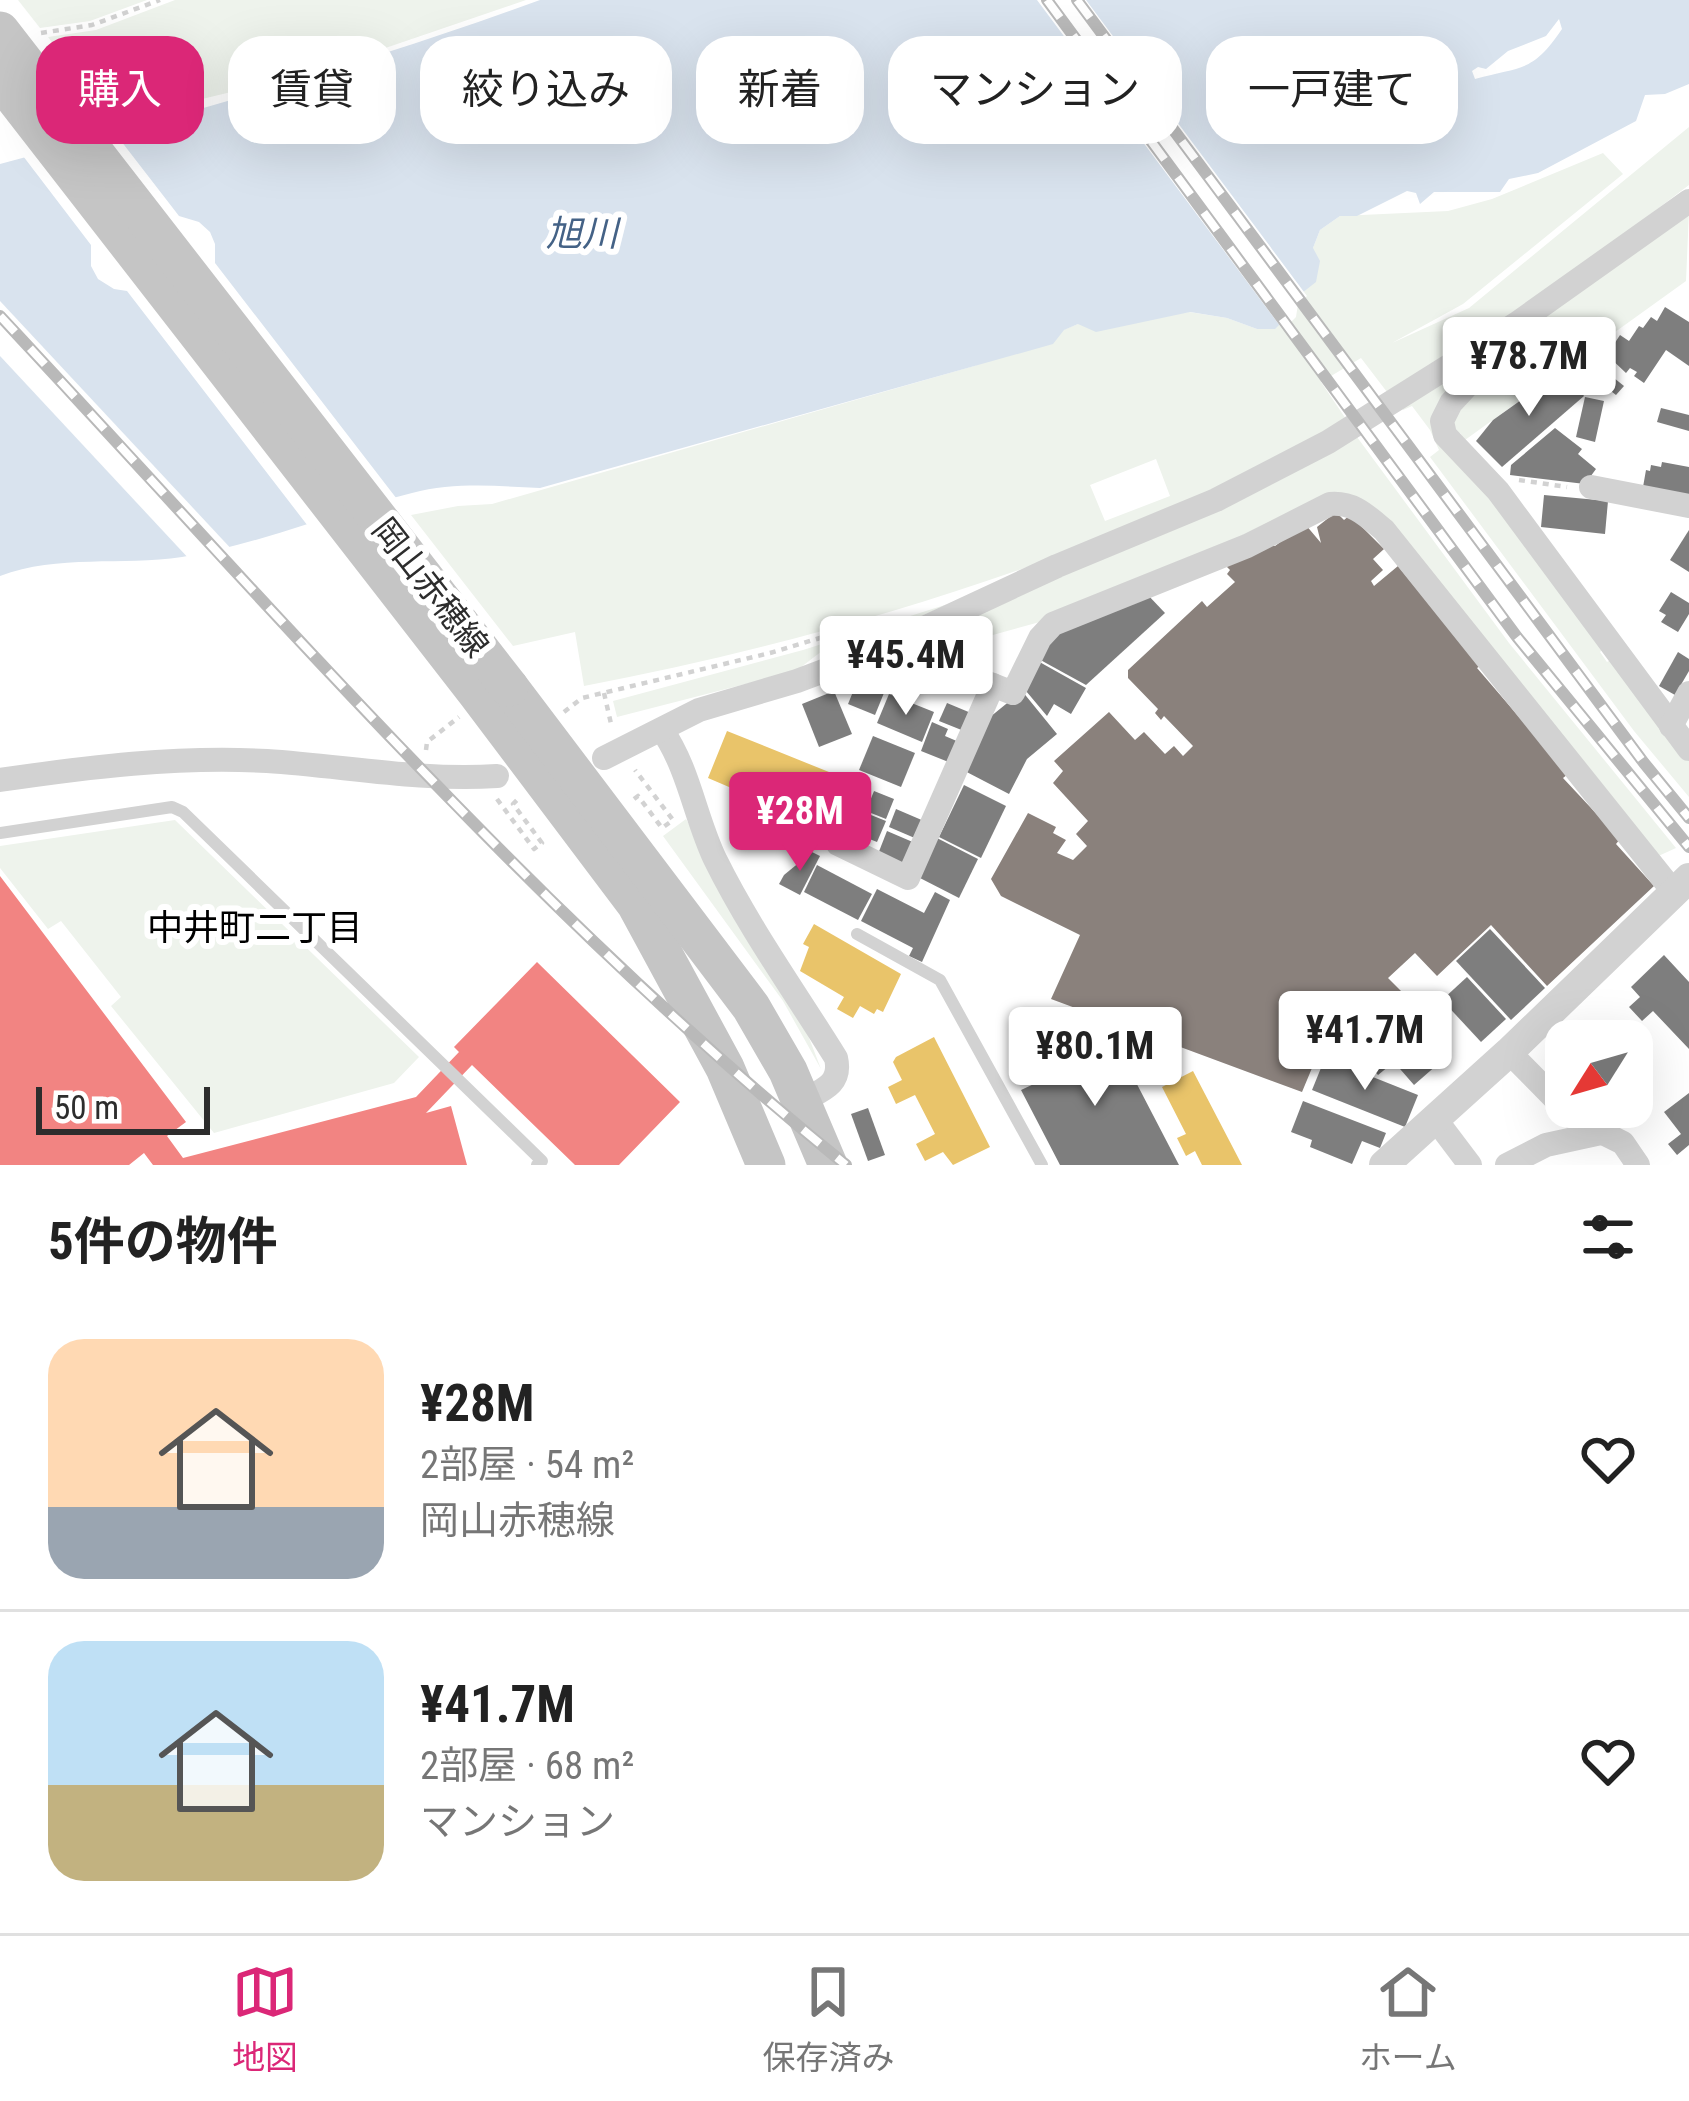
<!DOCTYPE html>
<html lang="ja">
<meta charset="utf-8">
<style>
:root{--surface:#fff;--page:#f6f6f6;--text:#222;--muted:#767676;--line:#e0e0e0;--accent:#db2777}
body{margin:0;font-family:"Roboto Condensed","Noto Sans JP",sans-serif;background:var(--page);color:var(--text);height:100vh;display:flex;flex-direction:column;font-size:45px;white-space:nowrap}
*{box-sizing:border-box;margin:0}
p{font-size:39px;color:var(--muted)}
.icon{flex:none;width:66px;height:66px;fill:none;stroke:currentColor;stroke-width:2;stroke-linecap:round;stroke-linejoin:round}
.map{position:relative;height:1165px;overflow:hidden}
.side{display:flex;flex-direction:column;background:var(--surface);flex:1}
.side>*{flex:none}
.hud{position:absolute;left:36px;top:36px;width:1617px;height:108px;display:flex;gap:24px}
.needle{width:78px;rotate:233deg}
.tools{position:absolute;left:1545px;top:1020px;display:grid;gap:24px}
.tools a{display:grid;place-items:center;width:108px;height:108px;border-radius:24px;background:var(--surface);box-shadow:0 12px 48px #0002;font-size:60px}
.scale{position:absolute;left:36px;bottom:30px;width:174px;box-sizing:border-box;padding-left:12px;border:6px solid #2d2d2d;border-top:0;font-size:33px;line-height:42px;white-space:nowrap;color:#2d2d2d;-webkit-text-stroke:9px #fff;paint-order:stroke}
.price{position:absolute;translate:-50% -102px;padding:0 27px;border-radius:12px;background:#fff;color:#222;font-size:39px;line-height:78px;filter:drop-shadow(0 3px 6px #0008)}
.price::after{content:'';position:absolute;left:50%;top:72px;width:36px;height:27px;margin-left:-18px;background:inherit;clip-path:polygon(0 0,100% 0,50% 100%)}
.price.on{background:var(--accent);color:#fff}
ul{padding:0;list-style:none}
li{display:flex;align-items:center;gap:36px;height:300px;padding:0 48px}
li+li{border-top:3px solid var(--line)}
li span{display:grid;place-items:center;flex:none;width:336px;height:240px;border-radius:36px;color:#555}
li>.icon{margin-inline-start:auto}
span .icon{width:144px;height:144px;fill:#fffc;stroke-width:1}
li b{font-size:51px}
h2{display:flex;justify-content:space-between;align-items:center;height:144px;padding:0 48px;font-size:51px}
.tag{padding:0 42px;border-radius:36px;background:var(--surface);box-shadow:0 12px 48px #0002;font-size:42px;line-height:108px}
.tag.on{background:var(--accent);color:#fff}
.tabs{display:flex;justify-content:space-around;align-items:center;height:168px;border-top:3px solid var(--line);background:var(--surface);font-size:33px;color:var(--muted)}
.tabs a{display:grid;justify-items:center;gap:6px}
.tabs .on{color:var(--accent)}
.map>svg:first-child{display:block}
.green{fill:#eef3ec;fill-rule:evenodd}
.water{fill:#d9e3ee;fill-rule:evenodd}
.pier{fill:#fff}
.homes{fill:#e9c46a}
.health{fill:#f28482}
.industry{fill:#8a817c}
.building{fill:#7e7e7e}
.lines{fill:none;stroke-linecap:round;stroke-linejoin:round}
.path{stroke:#d2d2d2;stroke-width:4.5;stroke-dasharray:6 6;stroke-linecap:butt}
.service{stroke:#d2d2d2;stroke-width:12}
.minor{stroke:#d2d2d2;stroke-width:24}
.tertiary{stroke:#d2d2d2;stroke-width:30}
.primary{stroke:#c5c5c5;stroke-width:39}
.rail-casing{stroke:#b9b9b9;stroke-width:12}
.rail{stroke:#fff;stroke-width:8;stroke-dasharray:22;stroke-linecap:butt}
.primary-bridge{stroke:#c5c5c5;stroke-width:39}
.labels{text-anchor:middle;stroke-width:12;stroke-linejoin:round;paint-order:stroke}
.street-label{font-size:33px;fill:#2d2d2d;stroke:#fff}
.water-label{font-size:36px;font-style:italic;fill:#446286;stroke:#fff}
.neighbourhood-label{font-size:36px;fill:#000;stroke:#fff}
</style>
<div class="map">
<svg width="1689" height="1165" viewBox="0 0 1689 1165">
<rect width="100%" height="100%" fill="#fff"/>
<g class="green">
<path d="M18,0H147L90,21L40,28Z"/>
<path d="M175,0H526L318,71L111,121L48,37L96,30Z"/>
<path d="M1689,127V185L1594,257L1414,380L1387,392L1361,358L1321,382L1348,422C1302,446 1257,473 1210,494C1011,583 798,645 584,686L575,632L513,646L411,515L458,506L492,504L974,366L1078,324L1189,312L1227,318L1257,329L1313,248L1320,230L1340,216L1448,211L1492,199L1603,153L1623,174L1463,304L1392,343L1469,308ZM1156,459L1170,496L1105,521L1090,485Z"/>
<path d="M1689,211L1686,281L1465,440L1460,433L1453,437L1450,418L1523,331Z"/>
<path d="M1509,336L1436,413L1603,649L1600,652L1607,662L1612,659L1689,761V797L1634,731L1430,457L1439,450L1430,430L1412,406L1403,410L1399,404Z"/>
<path d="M1357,437L1509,643L1676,848L1654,858L1357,503L1047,620L946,648L921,666H863Z"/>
<path d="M948,604L886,632L822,651L796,671L617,717L613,701L803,650Z"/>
<path d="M686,819L801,1017L821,1069L783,1001L663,836Z"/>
<path d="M175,820L419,1057L394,1083L214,1133L111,1006L121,997L61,921L48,929L0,868V846Z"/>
</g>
<path class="water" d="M540,0H1689V84L1665,94L1645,95L1636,121L1538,173L1509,179L1500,192H1434L1420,204L1416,193L1407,191L1357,216H1340L1320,230L1313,248L1320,261L1316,282L1293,300L1290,314L1275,329H1257L1227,318L1190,312L1096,332L1078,324L1064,330L1053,344L540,488C497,486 454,482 412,493C334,512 261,544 182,557C122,566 58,554 0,576V164C182,115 363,65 540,0ZM1559,19L1562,29C1532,74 1520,66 1475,79L1472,71L1478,67L1486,69L1508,51L1546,36Z"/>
<g class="pier">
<path d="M1037,0H1086L1307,296L1298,304L1296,317L1283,330Z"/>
<path d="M111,128L179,216L199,222L210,232L215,244V263L400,503L311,530L127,291L114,289L98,279L91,266V245L20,152Z"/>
<path d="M0,301L236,554L191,561L0,356Z"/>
</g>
<g class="homes">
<path d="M727,731L829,772L810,819L747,794L742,808L731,803L736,790L708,778Z"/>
<path d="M814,924L901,974L883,1012L877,1009L874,1014L860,1006L853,1018L837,1009L844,997L800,971L809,947L803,944Z"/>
<path d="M934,1037L990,1147L953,1165L943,1152L925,1161L916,1144L935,1134L915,1095L896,1104L888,1087L902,1080L893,1062L896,1057Z"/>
<path d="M1193,1071L1242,1165H1202L1195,1151L1186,1156L1177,1138L1186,1134L1162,1087Z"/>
</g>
<path class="health" d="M0,876L186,1122L167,1136L183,1158L416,1097L459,1052L454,1047L537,962L680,1102L619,1165H575L472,1065L426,1113L451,1106L467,1165H153L144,1153L129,1165H0Z"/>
<path class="industry" d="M1336,512L1344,520L1350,515L1384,549L1373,559L1383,570L1371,581L1374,586L1398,566L1480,666L1477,668L1568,774L1563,778L1620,839L1616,844L1654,886L1547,986L1491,925L1437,976L1415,953L1388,978L1408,998L1350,1049L1339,1037L1317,1056L1302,1092L1051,999L1080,935L1001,896L991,879L1028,813L1056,827L1053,833L1066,840L1057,853L1073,860L1087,846L1076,834L1088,821L1053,783L1063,771L1054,761L1109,712L1135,740L1144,732L1165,754L1174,746L1183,756L1193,746L1164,716L1161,720L1155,713L1158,709L1128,678V670L1202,601L1207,607L1235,582L1227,574L1230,570L1226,566L1269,544L1275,546L1305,524L1321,543L1317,527Z"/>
<g class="building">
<path d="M1665,307L1689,322V366L1666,350L1644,383L1634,376L1637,372L1630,368L1626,373L1607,355L1620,335L1629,341L1639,326L1643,328L1651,317L1657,321Z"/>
<path d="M1589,358L1624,386L1616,395L1607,388L1604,391L1578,371Z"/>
<path d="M1568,373L1584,396L1502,467L1476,441L1493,420L1545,383Z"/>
<path d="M1585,397L1604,401L1595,442L1576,437Z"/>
<path d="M1661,408L1689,415V431L1657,422Z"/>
<path d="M1555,428L1582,449L1578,454L1596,469L1585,484L1510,475L1511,465Z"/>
<path d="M1662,462L1689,467V497L1643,487L1646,470L1650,471L1651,465L1661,467Z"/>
<path d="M1544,495L1608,501L1605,534L1541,527Z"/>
<path d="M1689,530V572L1670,560Z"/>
<path d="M1671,592L1689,603V614L1678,632L1661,622L1666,615L1659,611Z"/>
<path d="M1146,593L1165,613L1086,685L1035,657L1051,635Z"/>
<path d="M1678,652L1689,659V671L1675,695L1659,686Z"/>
<path d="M1036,660L1086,688L1071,714L1054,704L1047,716L1021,685Z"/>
<path d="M857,682L888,683L875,715L848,704Z"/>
<path d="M834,691L852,734L819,747L802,704Z"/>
<path d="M1022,691L1057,734L1027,759L1009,794L959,768L979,726Z"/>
<path d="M889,694L934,712L922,742L877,723Z"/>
<path d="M947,703L971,713L964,731L939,721Z"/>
<path d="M932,722L948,729L945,736L959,742L951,763L921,751Z"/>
<path d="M873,736L915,753L901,787L859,770Z"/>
<path d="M964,785L1006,806L981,858L939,837Z"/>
<path d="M874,791L894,799L886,819L866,811Z"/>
<path d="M896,809L924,821L917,839L889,827Z"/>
<path d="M866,813L886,821L877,842L857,834Z"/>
<path d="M887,831L915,843L906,866L878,854Z"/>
<path d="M937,838L978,859L959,898L918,877Z"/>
<path d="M812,852L820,856L800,895L779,884L784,875Z"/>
<path d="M817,865L872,894L858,920L804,892Z"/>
<path d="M877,889L924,913L935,892L950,900L922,962L909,956L913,948L861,921Z"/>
<path d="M1490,929L1545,988L1511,1020L1456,961Z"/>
<path d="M1664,955L1689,982V1049L1653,1011L1642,1021L1629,1007L1640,997L1631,987Z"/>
<path d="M1467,977L1506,1019L1481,1042L1442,1000Z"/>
<path d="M1403,1008L1407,1012L1411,1008L1445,1047L1441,1051L1446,1057L1414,1085L1394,1062L1378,1075L1356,1050Z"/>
<path d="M1093,1034L1100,1050L1115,1042L1179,1165H1060L1021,1090L1036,1083L1028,1068Z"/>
<path d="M1325,1058L1418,1095L1405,1127L1312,1090Z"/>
<path d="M1689,1093V1145L1677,1155L1668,1144L1681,1134L1664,1112Z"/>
<path d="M1303,1101L1386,1133L1380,1148L1362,1141L1352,1164L1310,1147L1312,1140L1291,1132Z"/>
<path d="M868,1108L885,1155L868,1161L851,1114Z"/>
</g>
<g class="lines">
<g class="path">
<path d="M41,33L92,25L160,0"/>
<path d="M1519,480L1567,487"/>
<path d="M604,693L612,728"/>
<path d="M564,712L582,698L770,653L880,620"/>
<path d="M426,750L427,742L459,717"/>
<path d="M497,799L534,849L542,843L513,804L517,800"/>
<path d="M634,799L638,796L662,828L673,820L635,770"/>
</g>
<g class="service">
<path d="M0,833L172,807L183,812L542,1161L537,1165"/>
<path d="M857,934L940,980L1042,1165"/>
</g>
<g class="minor">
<path d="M1514,335L1451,403L1442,421L1445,435L1498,491L1689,749"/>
<path d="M1591,487L1689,506"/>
<path d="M837,680L860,671L906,674L954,670L1013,693L1040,638L1053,624L1247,546L1330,504C1354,502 1367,516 1384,530L1673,891"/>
<path d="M1671,726L1689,693"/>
<path d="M662,730C689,769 695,817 715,859C749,928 795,992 836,1058C842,1084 823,1090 802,1101"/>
<path d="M604,758L699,710L797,681L866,655L1057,566L1216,500L1328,442L1516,324L1689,201"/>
<path d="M0,780C88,767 177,756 267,761C344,766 419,781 497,776"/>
<path d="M838,844L908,878L993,685"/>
<path d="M1509,1052L1575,1119L1623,1143L1638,1165"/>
<path d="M1436,1120L1470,1165"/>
<path d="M1507,1165L1546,1145L1601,1133"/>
</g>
<path class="tertiary" d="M1384,1165L1509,1052L1689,878"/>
<g class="primary">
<path d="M0,79L477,693L636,904L725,1068L766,1165"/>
<path d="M509,687L751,1007L788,1071L828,1165"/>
</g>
<defs>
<g id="rail">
<path d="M1047,0L1517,637L1689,847"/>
<path d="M1077,0L1644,763L1689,818"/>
<path d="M0,316C272,608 535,914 846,1165"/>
</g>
</defs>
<use href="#rail" class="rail-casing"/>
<use href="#rail" class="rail"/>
<path class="primary-bridge" d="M0,31L509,687"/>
</g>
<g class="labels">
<g class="street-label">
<text transform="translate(431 587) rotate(52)" y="12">岡山赤穂線</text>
</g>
<g class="water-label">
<text x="582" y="246">旭川</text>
</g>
<g class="neighbourhood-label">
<text x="255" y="940">中井町二丁目</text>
</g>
</g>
</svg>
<div class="tools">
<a><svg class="needle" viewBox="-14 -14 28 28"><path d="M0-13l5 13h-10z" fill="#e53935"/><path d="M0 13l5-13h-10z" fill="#767676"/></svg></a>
</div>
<div class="scale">50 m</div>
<b class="price" style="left:1529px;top:419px">¥78.7M</b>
<b class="price" style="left:906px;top:718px">¥45.4M</b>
<b class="price on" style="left:800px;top:874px">¥28M</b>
<b class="price" style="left:1365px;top:1093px">¥41.7M</b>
<b class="price" style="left:1095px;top:1109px">¥80.1M</b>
<div class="hud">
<a class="tag on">購入</a>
<a class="tag">賃貸</a>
<a class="tag">絞り込み</a>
<a class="tag">新着</a>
<a class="tag">マンション</a>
<a class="tag">一戸建て</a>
</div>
</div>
<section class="side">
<h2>5件の物件<svg class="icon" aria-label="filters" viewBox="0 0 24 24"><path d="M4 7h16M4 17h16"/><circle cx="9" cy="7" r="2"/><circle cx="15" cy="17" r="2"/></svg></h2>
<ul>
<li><span style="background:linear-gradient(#ffd9b3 70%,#9aa5b1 0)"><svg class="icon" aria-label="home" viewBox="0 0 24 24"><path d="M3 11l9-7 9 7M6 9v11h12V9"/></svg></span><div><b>¥28M</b><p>2部屋 · 54 m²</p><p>岡山赤穂線</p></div><svg class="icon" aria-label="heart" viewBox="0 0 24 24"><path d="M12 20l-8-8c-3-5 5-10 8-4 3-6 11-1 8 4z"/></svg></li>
<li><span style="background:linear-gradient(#bfe0f5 60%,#c2b280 0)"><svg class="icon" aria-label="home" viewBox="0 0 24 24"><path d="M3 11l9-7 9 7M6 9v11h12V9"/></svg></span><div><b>¥41.7M</b><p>2部屋 · 68 m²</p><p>マンション</p></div><svg class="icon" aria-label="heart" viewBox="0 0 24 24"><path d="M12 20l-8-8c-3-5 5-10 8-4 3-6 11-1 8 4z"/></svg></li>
</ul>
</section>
<nav class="tabs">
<a class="on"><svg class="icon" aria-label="map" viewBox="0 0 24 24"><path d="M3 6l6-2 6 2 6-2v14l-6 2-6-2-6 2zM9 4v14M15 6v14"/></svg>地図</a>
<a><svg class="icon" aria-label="saved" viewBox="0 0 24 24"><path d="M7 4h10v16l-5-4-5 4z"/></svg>保存済み</a>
<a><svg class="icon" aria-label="home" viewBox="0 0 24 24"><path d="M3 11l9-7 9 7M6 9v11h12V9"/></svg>ホーム</a>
</nav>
